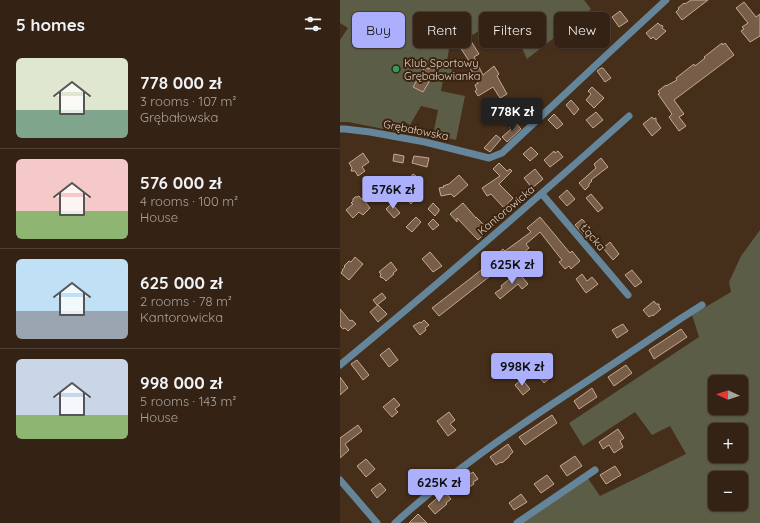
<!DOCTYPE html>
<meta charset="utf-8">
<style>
:root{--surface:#342214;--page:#3c2a1d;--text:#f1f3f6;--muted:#a9a4a0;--line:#4e3f34;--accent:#acaffb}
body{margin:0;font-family:Quicksand,sans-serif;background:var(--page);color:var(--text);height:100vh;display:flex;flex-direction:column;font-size:15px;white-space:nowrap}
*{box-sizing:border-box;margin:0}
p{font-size:13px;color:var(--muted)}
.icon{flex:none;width:22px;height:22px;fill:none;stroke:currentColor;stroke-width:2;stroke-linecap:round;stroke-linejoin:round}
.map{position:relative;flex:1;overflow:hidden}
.details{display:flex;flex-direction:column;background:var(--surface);width:340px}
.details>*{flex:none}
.banner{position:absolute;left:12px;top:12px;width:348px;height:36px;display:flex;gap:8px}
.needle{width:26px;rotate:273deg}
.buttons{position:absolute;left:368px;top:375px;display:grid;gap:8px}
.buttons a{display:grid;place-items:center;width:40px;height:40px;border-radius:6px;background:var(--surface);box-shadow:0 1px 3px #0004,0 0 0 1px var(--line);font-size:20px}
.price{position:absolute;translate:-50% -34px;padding:0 9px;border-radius:4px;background:var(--accent);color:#111;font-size:13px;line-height:26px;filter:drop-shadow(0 1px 2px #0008)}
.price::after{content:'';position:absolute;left:50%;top:24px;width:12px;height:9px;margin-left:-6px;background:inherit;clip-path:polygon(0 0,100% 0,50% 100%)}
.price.on{background:#222;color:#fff}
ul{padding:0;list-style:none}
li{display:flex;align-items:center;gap:12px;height:100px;padding:0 16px}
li+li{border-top:1px solid var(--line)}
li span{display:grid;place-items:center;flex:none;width:112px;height:80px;border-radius:6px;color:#555}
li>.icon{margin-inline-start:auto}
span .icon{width:48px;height:48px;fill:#fffc;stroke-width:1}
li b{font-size:17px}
h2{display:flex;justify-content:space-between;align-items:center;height:48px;padding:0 16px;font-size:17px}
.tag{padding:0 14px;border-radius:6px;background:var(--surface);box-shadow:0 1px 3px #0004,0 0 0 1px var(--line);font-size:14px;line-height:36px}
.tag.on{background:var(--accent);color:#111}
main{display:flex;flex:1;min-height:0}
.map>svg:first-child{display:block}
.green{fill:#5b5d47;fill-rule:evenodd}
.building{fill:#785e49;stroke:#c5a991}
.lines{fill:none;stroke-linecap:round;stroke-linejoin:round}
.minor{stroke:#65859a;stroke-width:7}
.leisure-dot{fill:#2e9e5b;stroke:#3a2410;stroke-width:1.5}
.labels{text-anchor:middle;stroke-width:4;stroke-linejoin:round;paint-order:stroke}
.poi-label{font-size:11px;fill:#dfd0c5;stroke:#3a2410;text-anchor:start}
.street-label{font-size:11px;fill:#dfd0c5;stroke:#3a2410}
</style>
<main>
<section class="details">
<h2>5 homes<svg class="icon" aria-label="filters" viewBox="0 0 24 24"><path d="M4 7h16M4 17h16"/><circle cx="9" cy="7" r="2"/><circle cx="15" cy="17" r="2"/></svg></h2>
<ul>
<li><span style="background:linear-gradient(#dfe7d0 65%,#7fa58c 0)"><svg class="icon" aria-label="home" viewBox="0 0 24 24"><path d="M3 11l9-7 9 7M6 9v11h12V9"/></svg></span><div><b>778 000 zł</b><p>3 rooms · 107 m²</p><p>Grębałowska</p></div></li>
<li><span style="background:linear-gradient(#f6c9c9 65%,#8fb573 0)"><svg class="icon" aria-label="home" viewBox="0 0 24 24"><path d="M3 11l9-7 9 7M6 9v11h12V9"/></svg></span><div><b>576 000 zł</b><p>4 rooms · 100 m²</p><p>House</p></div></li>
<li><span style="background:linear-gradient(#bfe0f5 65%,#9aa5b1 0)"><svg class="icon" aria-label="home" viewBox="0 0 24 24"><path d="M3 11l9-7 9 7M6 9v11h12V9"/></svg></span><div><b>625 000 zł</b><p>2 rooms · 78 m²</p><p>Kantorowicka</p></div></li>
<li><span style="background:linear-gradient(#c9d6e8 70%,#8fb573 0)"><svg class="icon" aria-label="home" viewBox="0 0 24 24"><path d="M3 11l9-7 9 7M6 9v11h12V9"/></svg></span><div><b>998 000 zł</b><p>5 rooms · 143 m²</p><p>House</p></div></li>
</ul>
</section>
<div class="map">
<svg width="420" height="523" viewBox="0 0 420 523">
<rect width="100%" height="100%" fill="#452e1a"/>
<g class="green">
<path d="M0,0H244L251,9L187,59L165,11L133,35L114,19L107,61L116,78L103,80L101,91L125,96L116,140L93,135L98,110L81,106L70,125L63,121L58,131H54L8,122H0V40L8,28L0,23Z"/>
<path d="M420,230V523H180L247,477L260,496L346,454L330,426L312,435L295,412L243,446L229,423L359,337L352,315L391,292L389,282L401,256ZM375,382H401V408H375ZM375,430H401V456H375ZM375,478H401V504H375Z"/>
</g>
<g class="building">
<path d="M351,0H368L342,20L336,12L339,9L338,8L344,3L345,4Z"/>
<path d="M404,2L416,17L420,14V36L410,42L401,31L404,29L402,27L408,23L396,8Z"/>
<path d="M280,11L288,21L279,27L272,17Z"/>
<path d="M265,15L269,20L261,26L257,21Z"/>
<path d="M318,23L320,25L323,26L322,28L326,31L316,40L313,37L311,39L306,33Z"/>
<path d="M129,38L139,54L134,57L143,75L154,66L159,74L157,76L167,94L160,98L153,87L138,96L135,91L137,90L135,85L138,83L129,66L131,64L118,44Z"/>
<path d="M382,43L383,45L385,43L394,55L334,100L344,114L339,117L346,126L339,131L329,117L332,114L318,94L320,93L318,91L326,85V86L337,80L336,78L354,64L355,66L365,58L364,57Z"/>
<path d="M93,62L99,65L83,92L73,87L85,67L89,69Z"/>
<path d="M261,68H263L271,78L265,82L257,71Z"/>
<path d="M252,87L264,98L254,108L246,100L251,94L248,91Z"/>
<path d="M231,100L239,109L234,115L226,105Z"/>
<path d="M152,103L157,113H154L156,117L148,120L142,108Z"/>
<path d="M178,106L184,114L175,122L168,114Z"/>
<path d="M256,112L263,120L253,128L246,120Z"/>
<path d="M214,114L223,124L217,129L208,120Z"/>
<path d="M312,117L313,119L316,118V121L321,128L312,136L303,124Z"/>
<path d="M175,122L181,129L167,142L162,137L171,129L169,127Z"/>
<path d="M156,135L161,139L150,152L144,148Z"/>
<path d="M191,147L198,154L190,161L183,154Z"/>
<path d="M214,151L215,153L218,151L223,157L210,167L204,160Z"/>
<path d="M23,153L29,162L22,167L25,171L18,176L15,171H11L12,168L9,163Z"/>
<path d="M54,154L64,156L63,163L53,161Z"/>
<path d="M74,156L89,158L87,167L72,163Z"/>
<path d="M261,158L268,167L251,180L252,181L249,184V186L245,190L239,183L256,168L254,164Z"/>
<path d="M159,163L167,171L170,169L172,171L159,184L173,198L164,208L151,194L147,196L142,188L160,176L153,169Z"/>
<path d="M195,169L203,179L192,188L184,178Z"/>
<path d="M73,174L83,181L79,187L68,180Z"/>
<path d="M119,175L128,185L114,197L111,194L101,196L99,188L104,187L103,186L109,184Z"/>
<path d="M63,187L75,199L71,204L59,192Z"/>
<path d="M227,190L235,199L227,206L219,197Z"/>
<path d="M251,194L263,208L258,212L246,198Z"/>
<path d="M19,196L21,199H24L26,201V203L30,208L23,215L19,212L13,218L6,210L13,204L11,203L13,201V199L15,197H17Z"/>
<path d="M55,200L54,206L60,213L54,218L46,209Z"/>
<path d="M93,203L99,209V211L95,216L88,209Z"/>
<path d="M123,203L136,218V217L145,226L139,232L142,236L138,240L117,218V222L110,214Z"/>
<path d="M76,217L81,222L72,232L66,227Z"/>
<path d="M200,217L230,253L232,251L240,261L231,269L229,266L225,269L219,262L222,260L200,232L186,244L189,248L180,256L176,251L165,260L167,262L154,273L99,316L92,308L131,278L156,258L155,256L163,249L165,251L191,232L187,228Z"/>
<path d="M93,219L99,225L93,230L88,224Z"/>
<path d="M242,219L250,228L243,234L235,225Z"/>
<path d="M270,242L279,254L273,260L263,248Z"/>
<path d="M90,252L102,266L93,272L82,259Z"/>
<path d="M15,257L23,264L9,280L1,273L3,270H2L5,267L4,266L9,261L11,262Z"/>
<path d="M51,262L57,270L53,273L54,274L46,281L43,278L40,277L41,274L39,272Z"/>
<path d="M292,270L302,282L295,287L285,275Z"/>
<path d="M178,272L188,284L182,289L178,284L160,299L155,293L162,288L161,286Z"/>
<path d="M242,274L247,281L252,277L258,284L246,293L236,279Z"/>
<path d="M42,293L46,298L37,305L33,300Z"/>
<path d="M314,301L316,304H319V307L321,309L313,316L312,315L309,317L303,310Z"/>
<path d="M38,305L47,314L38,322L30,312Z"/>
<path d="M0,309L10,321L12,320L16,324L8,331L5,328L3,329L0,326Z"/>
<path d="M84,320L89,325L85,328L86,330L80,335L73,326L80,322L81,323Z"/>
<path d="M283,324L288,331L277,338L272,330Z"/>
<path d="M341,329L347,337L314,359L309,350Z"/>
<path d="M49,348L58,360L49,367L40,355Z"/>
<path d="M17,360L29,375L23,380L11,364Z"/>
<path d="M286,365L292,373L274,386L268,377Z"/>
<path d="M205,368L212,376L204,383L201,379L197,378L198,376L197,375Z"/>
<path d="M0,377L8,388L0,395Z"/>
<path d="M182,379L190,389L183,395L175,385Z"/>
<path d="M252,388L257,397L239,409L234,401Z"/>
<path d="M54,398L60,405L55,409L58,412L52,417L43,407Z"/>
<path d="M109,412L115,420L110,424L116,430L108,436L97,421Z"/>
<path d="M212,415L217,423L185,445L179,437Z"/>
<path d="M18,425L22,431L5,444L9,450L0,458V438Z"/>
<path d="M278,429L284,438L280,441L283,447L274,453L269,445L263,449L259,442Z"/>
<path d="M168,444L173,452L169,456V457L162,463L161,462L156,465L150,457Z"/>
<path d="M235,456L242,466L227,476L220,466Z"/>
<path d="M26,459L35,469L26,477L17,466Z"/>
<path d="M275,466L281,475L266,484L260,475Z"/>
<path d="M133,472L138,479L133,482L134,484L126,489V488L121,491L115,484L123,478Z"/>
<path d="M207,475L214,484L201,493L194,484Z"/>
<path d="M40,483L46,490L37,498L31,490Z"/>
<path d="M106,493L111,499L106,503L107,504L95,514L88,506L96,499Z"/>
<path d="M181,494L187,502L174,510L169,503Z"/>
<path d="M78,514L87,523H69Z"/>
</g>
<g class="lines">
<g class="minor">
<path d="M0,129H5L30,132L85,142L149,158L162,153L273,49L326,0"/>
<path d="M202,194L288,295"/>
<path d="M0,365C98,284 194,201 289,116"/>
<path d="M0,480L37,523"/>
<path d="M55,523C109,474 168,433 229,393C266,369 303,344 340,319L362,305"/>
<path d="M177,523L255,470"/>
</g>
</g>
<circle class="leisure-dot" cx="56" cy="69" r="4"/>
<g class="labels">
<g class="poi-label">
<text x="64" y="67">Klub Sportowy<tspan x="64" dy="13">Grębałowianka</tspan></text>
</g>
<g class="street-label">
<text transform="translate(76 130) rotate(11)" y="4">Grębałowska</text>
<text transform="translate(166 210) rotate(-40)" y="4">Kantorowicka</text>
<text transform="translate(253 237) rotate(50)" y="4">Łącka</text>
</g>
</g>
</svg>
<div class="buttons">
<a><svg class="needle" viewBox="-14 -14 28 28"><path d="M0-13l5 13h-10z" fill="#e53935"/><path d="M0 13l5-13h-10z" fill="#a9a4a0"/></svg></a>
<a>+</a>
<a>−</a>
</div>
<b class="price on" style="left:172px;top:132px">778K zł</b>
<b class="price" style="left:53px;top:210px">576K zł</b>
<b class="price" style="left:172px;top:285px">625K zł</b>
<b class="price" style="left:182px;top:387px">998K zł</b>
<b class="price" style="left:99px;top:503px">625K zł</b>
<div class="banner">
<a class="tag on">Buy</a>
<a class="tag">Rent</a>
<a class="tag">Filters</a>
<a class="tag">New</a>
</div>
</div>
</main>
